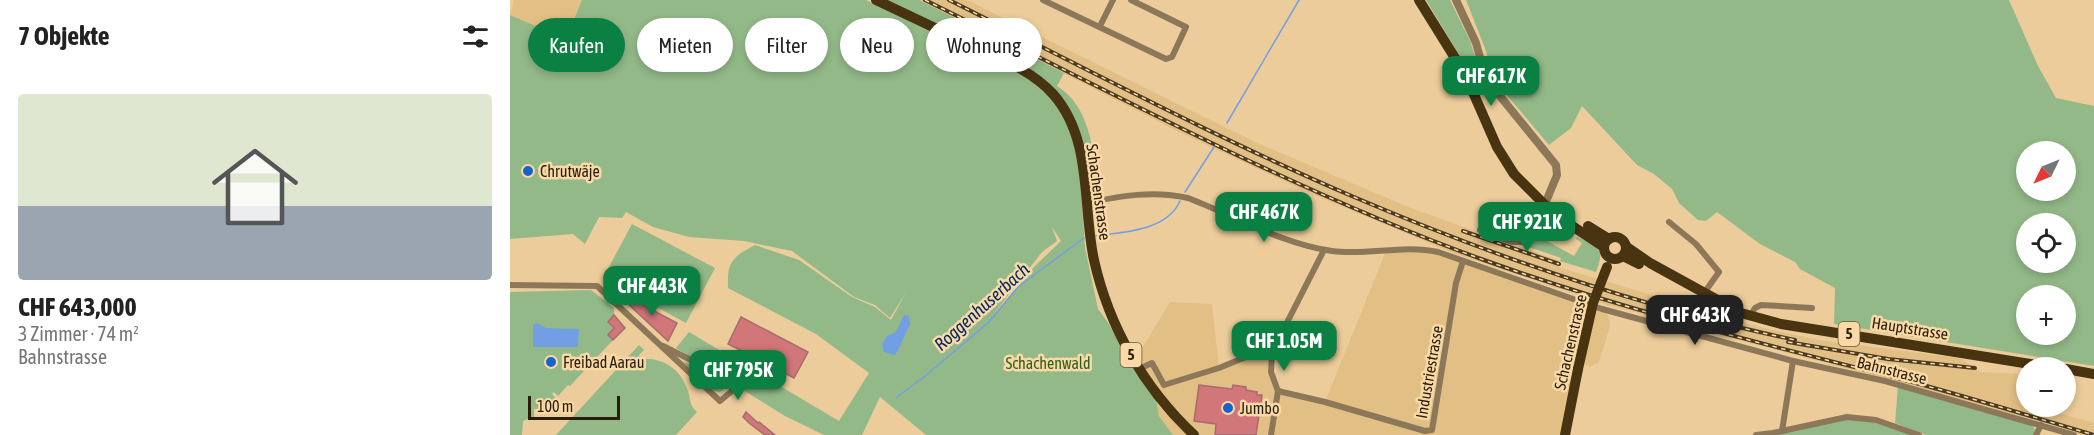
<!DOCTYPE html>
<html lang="de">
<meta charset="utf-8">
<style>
:root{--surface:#fff;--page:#f2f2f2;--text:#222;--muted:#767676;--accent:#0b8043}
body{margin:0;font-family:"Asap Condensed",sans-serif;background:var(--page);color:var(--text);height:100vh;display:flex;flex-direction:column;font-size:22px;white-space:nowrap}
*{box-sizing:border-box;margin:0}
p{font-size:20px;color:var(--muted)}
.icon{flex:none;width:33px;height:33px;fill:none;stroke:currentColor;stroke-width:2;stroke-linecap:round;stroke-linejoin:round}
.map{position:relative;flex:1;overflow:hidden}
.panel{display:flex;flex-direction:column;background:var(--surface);width:510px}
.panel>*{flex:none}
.banner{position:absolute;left:18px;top:18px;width:570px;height:54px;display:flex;gap:12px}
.needle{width:39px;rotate:227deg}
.controls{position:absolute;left:1506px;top:141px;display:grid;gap:12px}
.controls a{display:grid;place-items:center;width:60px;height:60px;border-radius:50%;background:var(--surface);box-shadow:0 3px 9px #0003;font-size:30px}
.scale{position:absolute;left:18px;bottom:15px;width:92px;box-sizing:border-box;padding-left:6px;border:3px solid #291d09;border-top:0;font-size:16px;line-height:21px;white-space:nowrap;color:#291d09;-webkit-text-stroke:4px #f9d9a6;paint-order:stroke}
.price{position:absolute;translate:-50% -51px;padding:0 14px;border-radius:12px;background:var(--accent);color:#fff;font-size:20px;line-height:39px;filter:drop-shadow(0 2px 3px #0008)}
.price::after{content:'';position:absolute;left:50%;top:36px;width:18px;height:14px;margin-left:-9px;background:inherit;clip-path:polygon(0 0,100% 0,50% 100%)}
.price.current{background:#222;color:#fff}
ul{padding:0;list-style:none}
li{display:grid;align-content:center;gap:12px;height:318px;padding:0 18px}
li span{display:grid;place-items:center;height:186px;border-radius:6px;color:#555}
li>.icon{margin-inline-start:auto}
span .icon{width:108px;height:108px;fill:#fffc;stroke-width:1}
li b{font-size:26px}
h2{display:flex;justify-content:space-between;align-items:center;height:72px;padding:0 18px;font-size:26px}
.chip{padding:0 21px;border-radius:27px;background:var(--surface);box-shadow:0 3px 9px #0003;font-size:21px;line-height:54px}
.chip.current{background:var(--accent);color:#fff}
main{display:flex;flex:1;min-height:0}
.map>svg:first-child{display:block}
.built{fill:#e2bf85}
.green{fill:#93b988;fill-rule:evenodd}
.water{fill:#729fe4}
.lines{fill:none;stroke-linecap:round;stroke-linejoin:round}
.stream{stroke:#729fe4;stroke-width:1.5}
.building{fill:#d17679;stroke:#a76c6d;stroke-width:1.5}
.minor{stroke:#8c7859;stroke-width:6}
.tertiary{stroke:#8c7859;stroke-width:8}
.primary{stroke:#483410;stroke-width:10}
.rail-casing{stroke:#4a3b22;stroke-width:4}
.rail{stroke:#f9d9a6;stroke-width:1.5;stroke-dasharray:4.5;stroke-linecap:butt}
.primary-bridge{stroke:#483410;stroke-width:10}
.poi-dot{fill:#1862cc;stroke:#f9d9a6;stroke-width:2}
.labels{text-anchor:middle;stroke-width:5;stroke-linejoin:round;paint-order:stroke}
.shield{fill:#f9d9a6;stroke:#675538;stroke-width:1.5}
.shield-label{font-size:15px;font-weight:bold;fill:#291d09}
.poi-label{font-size:16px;fill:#291d09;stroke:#f9d9a6;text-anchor:start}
.street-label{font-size:16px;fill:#291d09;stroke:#f9d9a6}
.park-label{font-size:16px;fill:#2e621d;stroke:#f9d9a6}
.water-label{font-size:18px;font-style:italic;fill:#002965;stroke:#f9d9a6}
</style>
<main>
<section class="panel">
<h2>7 Objekte<svg class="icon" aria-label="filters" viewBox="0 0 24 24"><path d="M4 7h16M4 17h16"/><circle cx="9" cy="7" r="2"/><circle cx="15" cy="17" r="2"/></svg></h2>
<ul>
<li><span style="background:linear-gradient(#dfe7d0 60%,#9aa5b1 0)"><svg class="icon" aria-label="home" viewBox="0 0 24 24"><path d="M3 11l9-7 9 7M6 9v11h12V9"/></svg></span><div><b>CHF 643,000</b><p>3 Zimmer · 74 m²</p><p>Bahnstrasse</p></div></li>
</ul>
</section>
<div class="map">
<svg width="1584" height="435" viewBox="0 0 1584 435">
<rect width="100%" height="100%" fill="#eccc9a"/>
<g class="built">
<path d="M4,0H72L57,39L0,15Z"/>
<path d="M409,0H457L745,142L903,209L1050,261L1048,267L1246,326L1308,340L1450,358L1470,372L1516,374V406L1545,407V412L1584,423V435H1572L1403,386L1098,305L943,253L793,190L663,129Z"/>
<path d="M876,251H921L1092,309L1099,317L1100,326L1089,362L1080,367L1073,363L1062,364L1059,375L1062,385L1051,435H663L649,416L646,399L622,365L660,302L702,304L709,368L734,358L762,352L761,372L768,388L815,402Z"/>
</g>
<g class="green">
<path d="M72,0H356L502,69L525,83L545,102L557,124L569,160L575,248L588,309L597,321L622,365L646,399L649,416L663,435H416L370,397L352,435H314L275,416L166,348L179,332L329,421L359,373L306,334L218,288C217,262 222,257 245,245L289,260L342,297L365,307L381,320L396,292L380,318L365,305L344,297L282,251L234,241L179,237L143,227L116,212L112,218L89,217L75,244L63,234L0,239V15L56,39ZM542,227L551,241L524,267L482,316L532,252L547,241Z"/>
<path d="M373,0H409L554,73L547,86C583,108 584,159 589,196L587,199L581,198L549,95Z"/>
<path d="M916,0H940L960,41L973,81L985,98L978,101L969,81L961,74Z"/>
<path d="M956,0H1499L1528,66L1546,98L1584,106V366L1324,324L1325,288L1290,269L1285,262L1250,244L1207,212L1196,221L1188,220L1169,203L1162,189L1144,174L1127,165L1072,106L1061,128L1039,145L985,81L976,51ZM1516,152H1556V190H1516ZM1516,224H1556V262H1516ZM1516,296H1556V334H1516Z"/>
<path d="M122,224L205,268L176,323L93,278Z"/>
<path d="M1025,230L1031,231L1028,236L1064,256L1072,243L1066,239L1067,236C1087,248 1096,246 1086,272L1050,261L1051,258L1016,246L1015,242Z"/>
<path d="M81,290L104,308V315L98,322L103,329L98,335L103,340L60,386L58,385L48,396L44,392L42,394L48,401L39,410L36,408L24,409V417L13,421L12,435H0V292Z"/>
<path d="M129,345L134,350L129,355L130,359C153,357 171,369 178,391C181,401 179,405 187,412L166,435H46Z"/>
<path d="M172,361C187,366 203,374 215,385L213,390L209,392L204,391Z"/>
<path d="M1388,386L1522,425L1525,430V435H1416L1385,423Z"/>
<path d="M1337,419L1364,422L1405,435H1246Z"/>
</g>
<g class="water">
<path d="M394,315L399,316L400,325C393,336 392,345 385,355L374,352L372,344L377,336L386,332Z"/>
<path d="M27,323L36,328L69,329L68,347H23V325Z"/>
</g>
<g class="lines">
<g class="stream">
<path d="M717,123L789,0"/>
<path d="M675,192L704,147"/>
<path d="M586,236C613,232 657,231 670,201"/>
<path d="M387,397L414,377L479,322L509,286L574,238"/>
</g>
</g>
<g class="building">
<path d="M105,290L167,323L158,341L104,291Z"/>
<path d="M104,315L115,328L103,340L98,335L104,328L98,322Z"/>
<path d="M231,317L298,352L284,378L218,344Z"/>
<path d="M689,385L722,389L723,385L736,387V390L747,392V395H752L746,435H705L706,424L684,421Z"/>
<path d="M236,412L248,423L249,422L265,435H255L239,423L233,417Z"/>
</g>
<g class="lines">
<g class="minor">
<path d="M533,0L656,59L662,57L676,27L621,0"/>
<path d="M590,26L603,0"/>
<path d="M576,203C611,196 643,190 678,198C725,216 772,244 822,251C857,256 893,244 928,252L1092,309L1283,361L1375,381L1564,435"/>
<path d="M1159,222L1186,244L1209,272L1194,293"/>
<path d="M970,230L1002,242H1012L1019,235L1035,204"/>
<path d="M0,285L87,286L210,401L222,391V385L185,362L153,346"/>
<path d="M1240,316L1245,308L1251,305L1302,308"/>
<path d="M629,369L642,363L654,385L709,368L743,354L762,352"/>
<path d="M768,391L761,372L762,352L814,250"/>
<path d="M1272,431L1283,361"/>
<path d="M761,435L768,391L815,402L915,431L922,430L946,283L953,261"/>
<path d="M1246,435L1263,433L1337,417L1366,420L1409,435"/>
<path d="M1526,435L1531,425"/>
</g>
<path class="tertiary" d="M946,0L966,43L973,68L981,85L1046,165L1047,175L1035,204"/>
<g class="primary">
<path d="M366,0C398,15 429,30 461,45C489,58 521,70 543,94C583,139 572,205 584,260C599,327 634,388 684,435"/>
<path d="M909,0L955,74L987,147L1004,174L1044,214L1094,247"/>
<path d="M1078,226L1099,239"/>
<circle cx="1105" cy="248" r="11"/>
<path d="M1117,247L1140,263L1231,313L1271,324L1545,368"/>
<path d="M1113,256L1129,264"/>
<path d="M1556,369L1584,374"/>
<path d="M1055,435L1068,369"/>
</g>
<defs>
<g id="rail">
<path d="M415,0C599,91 781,190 974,260C1110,309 1250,343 1391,379C1455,396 1520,416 1584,435"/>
<path d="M439,0C573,67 706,138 844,197C987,258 1134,308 1285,340"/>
<path d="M953,231L1049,264"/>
<path d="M1278,342L1378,359L1465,368"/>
</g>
</defs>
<use href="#rail" class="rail-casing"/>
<use href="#rail" class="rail"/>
<path class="primary-bridge" d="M1068,369L1083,303L1097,267"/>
</g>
<g class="poi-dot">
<circle cx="18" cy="171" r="6"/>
<circle cx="41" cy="362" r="6"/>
<circle cx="718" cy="408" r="6"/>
</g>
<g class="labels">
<g class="shield">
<rect x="1328.5" y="322" width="21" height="24" rx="4.5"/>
<rect x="610.5" y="343" width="21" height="24" rx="4.5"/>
</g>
<g class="shield-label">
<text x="1339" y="339">5</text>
<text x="621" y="360">5</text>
</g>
<g class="poi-label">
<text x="30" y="177">Chrutwäje</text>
<text x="53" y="368">Freibad Aarau</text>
<text x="730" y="414">Jumbo</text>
</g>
<g class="street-label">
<text transform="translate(589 192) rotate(82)" y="6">Schachenstrasse</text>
<text transform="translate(1400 328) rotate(9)" y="6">Hauptstrasse</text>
<text transform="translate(1060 342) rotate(-77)" y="6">Schachenstrasse</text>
<text transform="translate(1382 370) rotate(14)" y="6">Bahnstrasse</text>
<text transform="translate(919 372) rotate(-80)" y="6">Industriestrasse</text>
</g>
<g class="park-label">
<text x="538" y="369">Schachenwald</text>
</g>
<g class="water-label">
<text transform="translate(472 307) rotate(-42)" y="6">Roggenhuserbach</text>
</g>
</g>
</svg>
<div class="controls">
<a><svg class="needle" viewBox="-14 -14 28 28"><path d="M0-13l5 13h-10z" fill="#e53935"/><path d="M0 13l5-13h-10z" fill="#767676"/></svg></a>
<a><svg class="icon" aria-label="locate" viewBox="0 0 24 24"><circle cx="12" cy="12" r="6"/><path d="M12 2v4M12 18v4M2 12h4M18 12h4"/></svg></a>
<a>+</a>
<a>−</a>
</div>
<div class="scale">100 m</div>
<b class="price" style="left:981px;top:107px">CHF 617K</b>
<b class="price" style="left:754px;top:243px">CHF 467K</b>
<b class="price" style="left:1017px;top:253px">CHF 921K</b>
<b class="price" style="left:142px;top:317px">CHF 443K</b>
<b class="price current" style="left:1185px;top:346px">CHF 643K</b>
<b class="price" style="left:774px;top:372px">CHF 1.05M</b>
<b class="price" style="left:228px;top:401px">CHF 795K</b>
<div class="banner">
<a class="chip current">Kaufen</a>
<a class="chip">Mieten</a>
<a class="chip">Filter</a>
<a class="chip">Neu</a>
<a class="chip">Wohnung</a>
</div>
</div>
</main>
